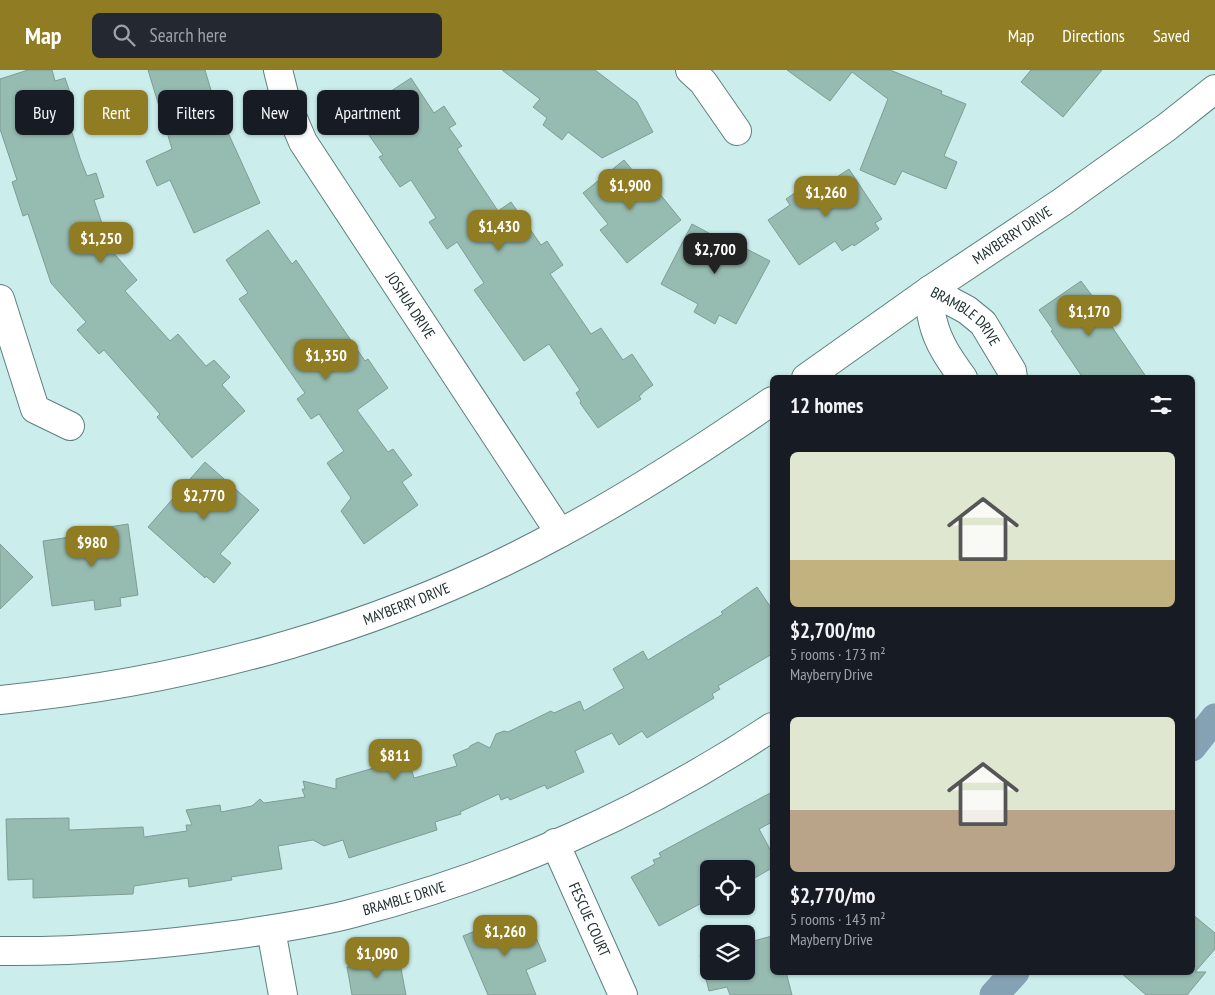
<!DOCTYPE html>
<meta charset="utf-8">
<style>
:root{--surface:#171b24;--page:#242831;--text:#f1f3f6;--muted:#9ea1a6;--accent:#907c22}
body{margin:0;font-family:"PT Sans Narrow",sans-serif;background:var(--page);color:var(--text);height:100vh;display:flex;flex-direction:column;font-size:19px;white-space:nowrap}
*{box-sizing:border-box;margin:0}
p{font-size:16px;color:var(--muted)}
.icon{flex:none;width:28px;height:28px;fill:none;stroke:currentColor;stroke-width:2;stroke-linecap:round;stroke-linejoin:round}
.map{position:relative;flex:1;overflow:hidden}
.panel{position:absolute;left:770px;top:305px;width:425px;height:600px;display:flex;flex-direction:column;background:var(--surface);border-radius:8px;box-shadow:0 1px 4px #0004}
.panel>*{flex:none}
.guide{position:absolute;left:15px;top:20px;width:475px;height:45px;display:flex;gap:10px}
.fabs{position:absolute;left:700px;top:790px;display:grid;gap:10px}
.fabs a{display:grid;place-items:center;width:55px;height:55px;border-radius:8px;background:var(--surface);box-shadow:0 1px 4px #0004;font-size:25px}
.price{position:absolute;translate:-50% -42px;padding:0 11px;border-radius:10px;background:var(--accent);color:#fff;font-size:16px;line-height:32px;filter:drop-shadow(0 1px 2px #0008)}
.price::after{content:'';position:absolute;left:50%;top:30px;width:15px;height:11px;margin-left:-8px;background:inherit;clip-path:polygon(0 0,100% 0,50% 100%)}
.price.on{background:#222;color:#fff}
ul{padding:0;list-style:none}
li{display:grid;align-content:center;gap:10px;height:265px;padding:0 20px}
li span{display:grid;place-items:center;height:155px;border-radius:8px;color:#555}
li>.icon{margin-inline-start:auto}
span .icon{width:90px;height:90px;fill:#fffc;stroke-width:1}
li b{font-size:21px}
h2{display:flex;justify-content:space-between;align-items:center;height:60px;padding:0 20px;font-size:21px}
.chip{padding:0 18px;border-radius:8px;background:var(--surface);box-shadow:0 1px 4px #0004;font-size:18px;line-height:45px}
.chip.on{background:var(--accent);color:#fff}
header{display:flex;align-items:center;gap:30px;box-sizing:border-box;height:70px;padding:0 25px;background:var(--accent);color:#fff}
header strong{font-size:24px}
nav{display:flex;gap:28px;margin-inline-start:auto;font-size:18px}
.search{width:350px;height:45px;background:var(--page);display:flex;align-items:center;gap:12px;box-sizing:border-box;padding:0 18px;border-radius:8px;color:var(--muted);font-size:19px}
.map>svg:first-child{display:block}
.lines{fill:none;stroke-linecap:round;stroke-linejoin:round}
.canal{stroke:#85a2b4;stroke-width:29}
.building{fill:#96bbb0;stroke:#7f9d94}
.minor-casing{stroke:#5f7f7f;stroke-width:30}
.major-casing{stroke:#5f7f7f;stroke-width:30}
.minor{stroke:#fff;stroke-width:28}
.major{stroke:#fff;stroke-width:28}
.labels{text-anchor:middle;stroke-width:4.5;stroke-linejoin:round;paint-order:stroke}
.street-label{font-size:15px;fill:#212f2f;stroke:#fff}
</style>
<header>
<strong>Map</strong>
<div class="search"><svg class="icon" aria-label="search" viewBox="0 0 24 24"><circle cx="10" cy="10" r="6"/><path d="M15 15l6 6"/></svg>Search here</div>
<nav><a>Map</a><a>Directions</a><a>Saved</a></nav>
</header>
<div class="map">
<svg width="1215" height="925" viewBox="0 0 1215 925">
<rect width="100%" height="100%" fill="#cbeeed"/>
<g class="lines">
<g class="canal">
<path d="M1192,677L1215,648"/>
<path d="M994,925L1015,902"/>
</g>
</g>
<g class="building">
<path d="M28,0H52L55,11L65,8L73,31L63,34L80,88L87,106L96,103L104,127L94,130L111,180L137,210L125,221L170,271L178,264L206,296L214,290L230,307L222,315L245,341L192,388L157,347L160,344L104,280L99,284L77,260L86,252L51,213L28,144L23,146L12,112L17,110L0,59V9Z"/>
<path d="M148,0H205L222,57L225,56L260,133L194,163L170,110L157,116L146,91L172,79Z"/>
<path d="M502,0H595L637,32L653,62L602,88L568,62L562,70L543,55L547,48L533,37L540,29Z"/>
<path d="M787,0H890L942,21L941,24L966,34L944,86L957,92L946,119L902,101L895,115L860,100L888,29L852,2L830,31Z"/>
<path d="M1031,0H1102L1063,47L1021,12Z"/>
<path d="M411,8L434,43L444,36L456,54L449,58L462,76L457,79L498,141L511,132L541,175L547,171L563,195L550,204L591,264L601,258L623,290L632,284L653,315L642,323V324L639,326L641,329L598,358L580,333L581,331L576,323L580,320L549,274L524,291L474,220L484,213L457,172L447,179L429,152L436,148L411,110L400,117L379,87L383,85L359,51V42Z"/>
<path d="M624,90L650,122L655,118L681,150L627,193L600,160L608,154L583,123Z"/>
<path d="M849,99L882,149L875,153L879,159L854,176L853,174L842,181L835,171L799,195L768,150L790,135L786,129L811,112L817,120Z"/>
<path d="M692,154L735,177L737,174L770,191L736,254L719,245L715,254L694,242L698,234L661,214Z"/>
<path d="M268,160L292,194L296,190L365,291L368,289L388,318L357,340L388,382L393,379L412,405L402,412L418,435L364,474L341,441L351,428L327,393L344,381L319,344L311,349L297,329L305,323L239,229L248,223L226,190Z"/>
<path d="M1081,211L1096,231L1095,232L1147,308H1083L1051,261L1053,260L1039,240Z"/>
<path d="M205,392L259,440L220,484L231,493L214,513L206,506L205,508L148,457Z"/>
<path d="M128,454L138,525L120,528L121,536L95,540L94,530L52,536L43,471L91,464L90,460Z"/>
<path d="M0,474L33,507L0,539Z"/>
<path d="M757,517L772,539V584L718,616L720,619L712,624L714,628L647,668L642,661L619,675L612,663L575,681L584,702L547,719L545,715L510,730L508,727L501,730L499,724L460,742L461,744L435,752L437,760L349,788L343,770L324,776L313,770L278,776L282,799L231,807L232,810L189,817L188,808L134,816L133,824L33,828V809L8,810L6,749L69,748V760L143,757L144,767L187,761L186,755H192L186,740L220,735L221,742L252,736L260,729L264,733L305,727L302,719H305L303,711L336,719V709L408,688L414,708L457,696L453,685L469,678L470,676L478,672L490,678L496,664L504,661L508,662L551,641L554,643L580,631L584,641L624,618L613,599L643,581L648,590L723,544L721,542Z"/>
<path d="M772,722V752L759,759L772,783V798L746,813V799H709V829L659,856L631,807L655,794L653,790L661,787L659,783Z"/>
<path d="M1192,844L1215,863V879L1195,902H1206L1187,925H1146L1120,902H1192Z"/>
<path d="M508,847L509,860L529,851L546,891L526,900L536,925H488L463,866Z"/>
<path d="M772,866V902H786L792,925H730L727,917L709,921L700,885L709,883V901H746V873Z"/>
<path d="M399,888L406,925H352L347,897Z"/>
</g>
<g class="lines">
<defs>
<g id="minor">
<path id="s1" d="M278,0L286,32L303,72L560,463"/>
<path d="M690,0L703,12L737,61"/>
<path id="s2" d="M930,220L967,240L983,253L1012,301L1013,308"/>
<path d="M930,220C930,230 930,242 933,252C938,273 950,290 963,308"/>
<path d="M0,229L35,339L70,356"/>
<path id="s3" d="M555,773L623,925"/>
<path d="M271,860L283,925"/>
<path id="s4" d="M0,881C81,882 161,875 241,864C279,858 317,853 354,843C502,805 646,741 772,657"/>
</g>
<g id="major">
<path id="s5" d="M806,308L930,220L1062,132L1167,57L1215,19"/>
<path id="s6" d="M0,630C195,611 389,557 562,462C635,423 704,378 772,331"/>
</g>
</defs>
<use href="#minor" class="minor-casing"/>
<use href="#major" class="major-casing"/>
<use href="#minor" class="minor"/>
<use href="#major" class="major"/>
</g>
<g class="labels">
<g class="street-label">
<text dy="5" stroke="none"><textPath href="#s5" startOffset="251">MAYBERRY DRIVE</textPath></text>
<text dy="5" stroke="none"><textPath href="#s1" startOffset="272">JOSHUA DRIVE</textPath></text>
<text dy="5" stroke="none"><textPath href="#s2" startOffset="45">BRAMBLE DRIVE</textPath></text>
<text dy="5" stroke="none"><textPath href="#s6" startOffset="419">MAYBERRY DRIVE</textPath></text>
<text dy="5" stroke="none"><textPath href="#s4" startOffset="409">BRAMBLE DRIVE</textPath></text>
<text dy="5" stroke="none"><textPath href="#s3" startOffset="84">FESCUE COURT</textPath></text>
</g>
</g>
</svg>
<div class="fabs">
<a><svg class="icon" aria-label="locate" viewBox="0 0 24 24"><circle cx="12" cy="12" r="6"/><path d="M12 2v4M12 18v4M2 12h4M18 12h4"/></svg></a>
<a><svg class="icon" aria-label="layers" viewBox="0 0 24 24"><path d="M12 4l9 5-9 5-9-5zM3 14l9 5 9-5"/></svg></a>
</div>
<b class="price" style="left:630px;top:141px">$1,900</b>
<b class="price" style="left:826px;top:148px">$1,260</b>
<b class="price" style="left:499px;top:182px">$1,430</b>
<b class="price" style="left:101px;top:194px">$1,250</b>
<b class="price on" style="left:715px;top:205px">$2,700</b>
<b class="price" style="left:1089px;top:267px">$1,170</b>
<b class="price" style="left:326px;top:311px">$1,350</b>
<b class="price" style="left:204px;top:451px">$2,770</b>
<b class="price" style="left:92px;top:498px">$980</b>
<b class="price" style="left:395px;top:711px">$811</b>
<b class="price" style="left:505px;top:887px">$1,260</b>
<b class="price" style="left:377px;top:909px">$1,090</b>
<div class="guide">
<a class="chip">Buy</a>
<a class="chip on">Rent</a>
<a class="chip">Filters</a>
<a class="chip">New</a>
<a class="chip">Apartment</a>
</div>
<section class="panel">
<h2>12 homes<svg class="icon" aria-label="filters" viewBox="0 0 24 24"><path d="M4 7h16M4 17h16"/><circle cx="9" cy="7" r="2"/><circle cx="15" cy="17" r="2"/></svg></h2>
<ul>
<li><span style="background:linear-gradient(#dfe7d0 70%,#c2b280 0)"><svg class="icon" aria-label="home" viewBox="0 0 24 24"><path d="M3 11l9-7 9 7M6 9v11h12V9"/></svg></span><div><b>$2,700/mo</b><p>5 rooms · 173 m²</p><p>Mayberry Drive</p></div></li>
<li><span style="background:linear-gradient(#dfe7d0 60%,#b9a48a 0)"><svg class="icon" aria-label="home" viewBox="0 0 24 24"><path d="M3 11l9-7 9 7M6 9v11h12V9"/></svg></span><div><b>$2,770/mo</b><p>5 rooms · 143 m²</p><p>Mayberry Drive</p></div></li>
</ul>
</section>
</div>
